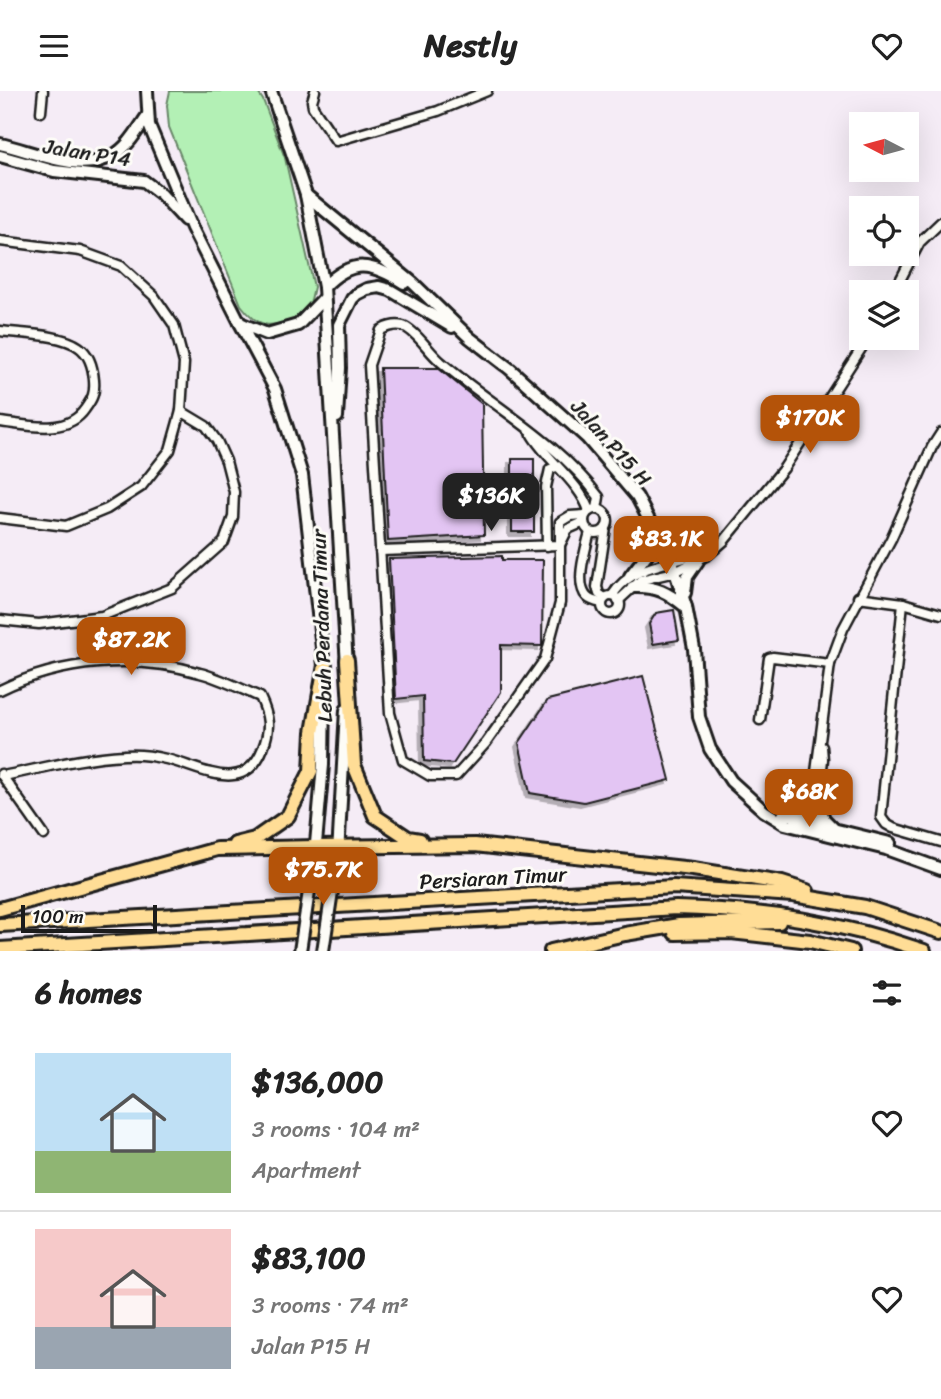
<!DOCTYPE html>
<meta charset="utf-8">
<style>
:root{--surface:#fff;--page:#f2f2f2;--text:#222;--muted:#767676;--line:#e0e0e0;--accent:#b45309}
body{margin:0;font-family:Sriracha,sans-serif;background:var(--page);color:var(--text);height:100vh;display:flex;flex-direction:column;font-size:26px;white-space:nowrap}
*{box-sizing:border-box;margin:0}
p{font-size:23px;color:var(--muted)}
.icon{flex:none;width:38px;height:38px;fill:none;stroke:currentColor;stroke-width:2;stroke-linecap:round;stroke-linejoin:round}
.map{position:relative;height:860px;overflow:hidden}
.sheet{display:flex;flex-direction:column;background:var(--surface);flex:1}
.sheet>*{flex:none}
.needle{width:46px;rotate:276deg}
.controls{position:absolute;left:849px;top:21px;display:grid;gap:14px}
.controls a{display:grid;place-items:center;width:70px;height:70px;border-radius:0px;background:var(--surface);box-shadow:0 7px 28px #0002;font-size:35px}
.scale{position:absolute;left:21px;bottom:18px;width:136px;box-sizing:border-box;padding-left:7px;border:4px solid #1c1c1c;border-top:0;font-size:19px;line-height:24px;white-space:nowrap;color:#1c1c1c;-webkit-text-stroke:5px #fdfcf7;paint-order:stroke}
.price{position:absolute;translate:-50% -60px;padding:0 16px;border-radius:14px;background:var(--accent);color:#fff;font-size:23px;line-height:46px;filter:drop-shadow(0 2px 4px #0008)}
.price::after{content:'';position:absolute;left:50%;top:42px;width:21px;height:16px;margin-left:-10px;background:inherit;clip-path:polygon(0 0,100% 0,50% 100%)}
.price.selected{background:#222;color:#fff}
ul{padding:0;list-style:none}
li{display:flex;align-items:center;gap:21px;height:175px;padding:0 35px}
li+li{border-top:2px solid var(--line)}
li span{display:grid;place-items:center;flex:none;width:196px;height:140px;border-radius:0px;color:#555}
li>.icon{margin-inline-start:auto}
span .icon{width:84px;height:84px;fill:#fffc;stroke-width:1}
li b{font-size:30px}
h2{display:flex;justify-content:space-between;align-items:center;height:84px;padding:0 35px;font-size:30px}
header{display:flex;justify-content:space-between;align-items:center;height:91px;padding:0 35px;background:var(--surface);font-size:32px;font-weight:700}
.map>svg:first-child{display:block}
.green{fill:#b3f0b5;stroke:#688668;stroke-width:2}
.building{fill:#e3c5f3;stroke:#1c1c1c;stroke-width:2;filter:url(#shadow)}
.lines{fill:none;stroke-linecap:round;stroke-linejoin:round}
.street-casing{stroke:#1c1c1c;stroke-width:13}
.secondary-casing{stroke:#1c1c1c;stroke-width:16}
.primary-casing{stroke:#1c1c1c;stroke-width:18}
.street{stroke:#fdfcf7;stroke-width:8}
.secondary{stroke:#fdfcf7;stroke-width:10}
.primary{stroke:#ffdd96;stroke-width:12}
.secondary-bridge-casing{stroke:#1c1c1c;stroke-width:16;stroke-linecap:butt}
.secondary-bridge{stroke:#fdfcf7;stroke-width:10}
.labels{text-anchor:middle;stroke-width:6;stroke-linejoin:round;paint-order:stroke}
.street-label{font-size:21px;fill:#1c1c1c;stroke:#fdfcf7}
</style>
<header><svg class="icon" aria-label="menu" viewBox="0 0 24 24"><path d="M4 6h16M4 12h16M4 18h16"/></svg>Nestly<svg class="icon" aria-label="heart" viewBox="0 0 24 24"><path d="M12 20l-8-8c-3-5 5-10 8-4 3-6 11-1 8 4z"/></svg></header>
<div class="map">
<svg width="941" height="860" viewBox="0 0 941 860">
<defs>
<filter id="shadow"><feDropShadow dx="-4" dy="4" stdDeviation="0" flood-color="#0004"/></filter>
</defs>
<rect width="100%" height="100%" fill="#f5ecf6"/>
<filter id="ink" filterUnits="userSpaceOnUse"><feTurbulence type="fractalNoise" baseFrequency=".0143" numOctaves="2"/><feDisplacementMap in="SourceGraphic" scale="14" xChannelSelector="R" yChannelSelector="G"/><feConvolveMatrix kernelMatrix="1 2 1 2 8 2 1 2 1" color-interpolation-filters="sRGB"/></filter>
<g filter="url(#ink)">
<path class="green" d="M170,0H257L263,9L285,67L314,196L310,213L298,228C270,237 259,238 241,214L169,36L167,14Z"/>
<g class="building">
<path d="M380,277H438L482,313L484,444L388,450Z"/>
<rect x="512" y="368" width="22" height="73"/>
<path d="M502,465V469H543L542,555L501,554V601L453,673L424,670L423,605L396,608L389,468Z"/>
<path d="M674,519L679,549L653,553L649,533L656,522Z"/>
<path d="M643,585L670,689L584,711L530,702L519,652L548,609Z"/>
</g>
<g class="lines">
<defs>
<g id="street">
<path d="M315,0L312,10L313,16L336,50L438,20L487,0"/>
<path d="M41,21L43,0"/>
<path d="M0,150L80,160L121,175L154,205L174,234L184,272L181,320L170,359L141,396L107,418L66,435L0,427"/>
<path d="M894,201L920,151L941,131"/>
<path d="M0,240C22,243 61,243 79,256C89,263 93,277 94,289C95,302 93,307 85,318C67,345 27,334 0,331"/>
<path d="M532,344C547,369 581,393 589,420"/>
<circle cx="596" cy="430" r="12"/>
<path d="M584,431L568,438L560,454V512L545,568L486,652L456,685H430L403,669L390,622L369,274L381,239C389,235 399,232 407,237C420,245 429,261 441,271C494,316 557,350 599,406L597,418"/>
<path d="M590,441C586,457 574,493 587,506C591,510 597,511 602,512"/>
<path d="M547,455L546,396L550,378L557,376"/>
<path d="M380,460L560,454V431L570,425L585,424"/>
<path d="M612,505C633,470 678,474 711,458"/>
<circle cx="611" cy="514" r="9"/>
<path d="M858,506L903,512L941,523"/>
<path d="M605,507L599,503L597,496L606,437"/>
<path d="M618,510L641,489L675,481L708,464L724,450L784,377L868,247"/>
<path d="M903,512L881,726L886,733L893,737L941,751"/>
<path d="M0,529L39,533L102,525L172,497L224,451L233,426L234,401L226,370L217,350L206,335L181,320"/>
<path d="M0,599C61,569 135,563 200,582C220,587 241,598 260,606C269,625 271,637 263,657C244,706 201,676 166,668C154,665 137,663 124,664C83,666 43,677 3,685"/>
<path d="M760,629L769,567L773,566L830,573"/>
<path d="M1,683L44,744"/>
<path d="M809,735L830,573L843,538L891,448L932,356L941,342"/>
<path d="M816,737L823,668L822,656"/>
</g>
<g id="secondary">
<path d="M147,0L149,34L192,137L240,232L267,243L298,234L324,207"/>
<path d="M271,0L306,104L324,196L347,575"/>
<path d="M0,53C33,60 80,83 112,65C128,57 138,38 148,24"/>
<path d="M0,65L54,80L144,90L161,103L185,129"/>
<path d="M306,104L413,192L470,247L510,278L587,347L637,406L674,477L686,516L694,558L699,626L710,658L731,690L764,720L785,733L886,758L941,778"/>
<path d="M324,196C352,167 372,172 404,192"/>
<path d="M240,232L275,298L302,384L325,583"/>
<path d="M337,326L340,277L339,234L352,208L357,203L367,198L379,196L390,199L452,236"/>
<path d="M664,455L681,464H691"/>
<path d="M630,485L648,462L656,443"/>
<path d="M633,496C657,495 667,501 686,516"/>
<path d="M685,502L687,486L698,470"/>
<path d="M818,710L824,728L833,737"/>
<path d="M783,724H802L812,710"/>
<path d="M796,729L890,752"/>
<path d="M315,764L323,674L324,602"/>
<path d="M338,764L346,619"/>
</g>
<g id="primary">
<path d="M347,569L354,674L375,725L408,747L420,749"/>
<path d="M235,753L255,748L288,725L311,680L313,641L325,574"/>
<path d="M0,818L217,758L316,756L475,754L693,778L782,792L807,800"/>
<path d="M0,834L674,796L793,804L865,816L941,841"/>
<path d="M675,842L731,841L810,850L851,860"/>
<path d="M0,858L676,817C765,819 840,831 924,860"/>
<path d="M551,860L625,843L679,834L779,831"/>
</g>
</defs>
<use href="#street" class="street-casing"/>
<use href="#secondary" class="secondary-casing"/>
<use href="#primary" class="primary-casing"/>
<use href="#street" class="street"/>
<use href="#secondary" class="secondary"/>
<use href="#primary" class="primary"/>
<defs>
<g id="secondary-bridge">
<path d="M300,860L314,767"/>
<path d="M323,860L337,767"/>
</g>
</defs>
<use href="#secondary-bridge" class="secondary-bridge-casing"/>
<use href="#secondary-bridge" class="secondary-bridge"/>
</g>
</g>
<g class="labels">
<g class="street-label">
<text transform="translate(87 62) rotate(9)" y="7">Jalan P14</text>
<text transform="translate(611 352) rotate(48)" y="7">Jalan P15 H</text>
<text transform="translate(322 535) rotate(-92)" y="7">Lebuh Perdana Timur</text>
<text transform="translate(493 787) rotate(-3)" y="7">Persiaran Timur</text>
</g>
</g>
</svg>
<div class="controls">
<a><svg class="needle" viewBox="-14 -14 28 28"><path d="M0-13l5 13h-10z" fill="#e53935"/><path d="M0 13l5-13h-10z" fill="#767676"/></svg></a>
<a><svg class="icon" aria-label="locate" viewBox="0 0 24 24"><circle cx="12" cy="12" r="6"/><path d="M12 2v4M12 18v4M2 12h4M18 12h4"/></svg></a>
<a><svg class="icon" aria-label="layers" viewBox="0 0 24 24"><path d="M12 4l9 5-9 5-9-5zM3 14l9 5 9-5"/></svg></a>
</div>
<div class="scale">100 m</div>
<b class="price" style="left:810px;top:364px">$170K</b>
<b class="price selected" style="left:491px;top:442px">$136K</b>
<b class="price" style="left:666px;top:485px">$83.1K</b>
<b class="price" style="left:131px;top:586px">$87.2K</b>
<b class="price" style="left:809px;top:738px">$68K</b>
<b class="price" style="left:323px;top:816px">$75.7K</b>
</div>
<section class="sheet">
<h2>6 homes<svg class="icon" aria-label="filters" viewBox="0 0 24 24"><path d="M4 7h16M4 17h16"/><circle cx="9" cy="7" r="2"/><circle cx="15" cy="17" r="2"/></svg></h2>
<ul>
<li><span style="background:linear-gradient(#bfe0f5 70%,#8fb573 0)"><svg class="icon" aria-label="home" viewBox="0 0 24 24"><path d="M3 11l9-7 9 7M6 9v11h12V9"/></svg></span><div><b>$136,000</b><p>3 rooms · 104 m²</p><p>Apartment</p></div><svg class="icon" aria-label="heart" viewBox="0 0 24 24"><path d="M12 20l-8-8c-3-5 5-10 8-4 3-6 11-1 8 4z"/></svg></li>
<li><span style="background:linear-gradient(#f6c9c9 70%,#9aa5b1 0)"><svg class="icon" aria-label="home" viewBox="0 0 24 24"><path d="M3 11l9-7 9 7M6 9v11h12V9"/></svg></span><div><b>$83,100</b><p>3 rooms · 74 m²</p><p>Jalan P15 H</p></div><svg class="icon" aria-label="heart" viewBox="0 0 24 24"><path d="M12 20l-8-8c-3-5 5-10 8-4 3-6 11-1 8 4z"/></svg></li>
</ul>
</section>
